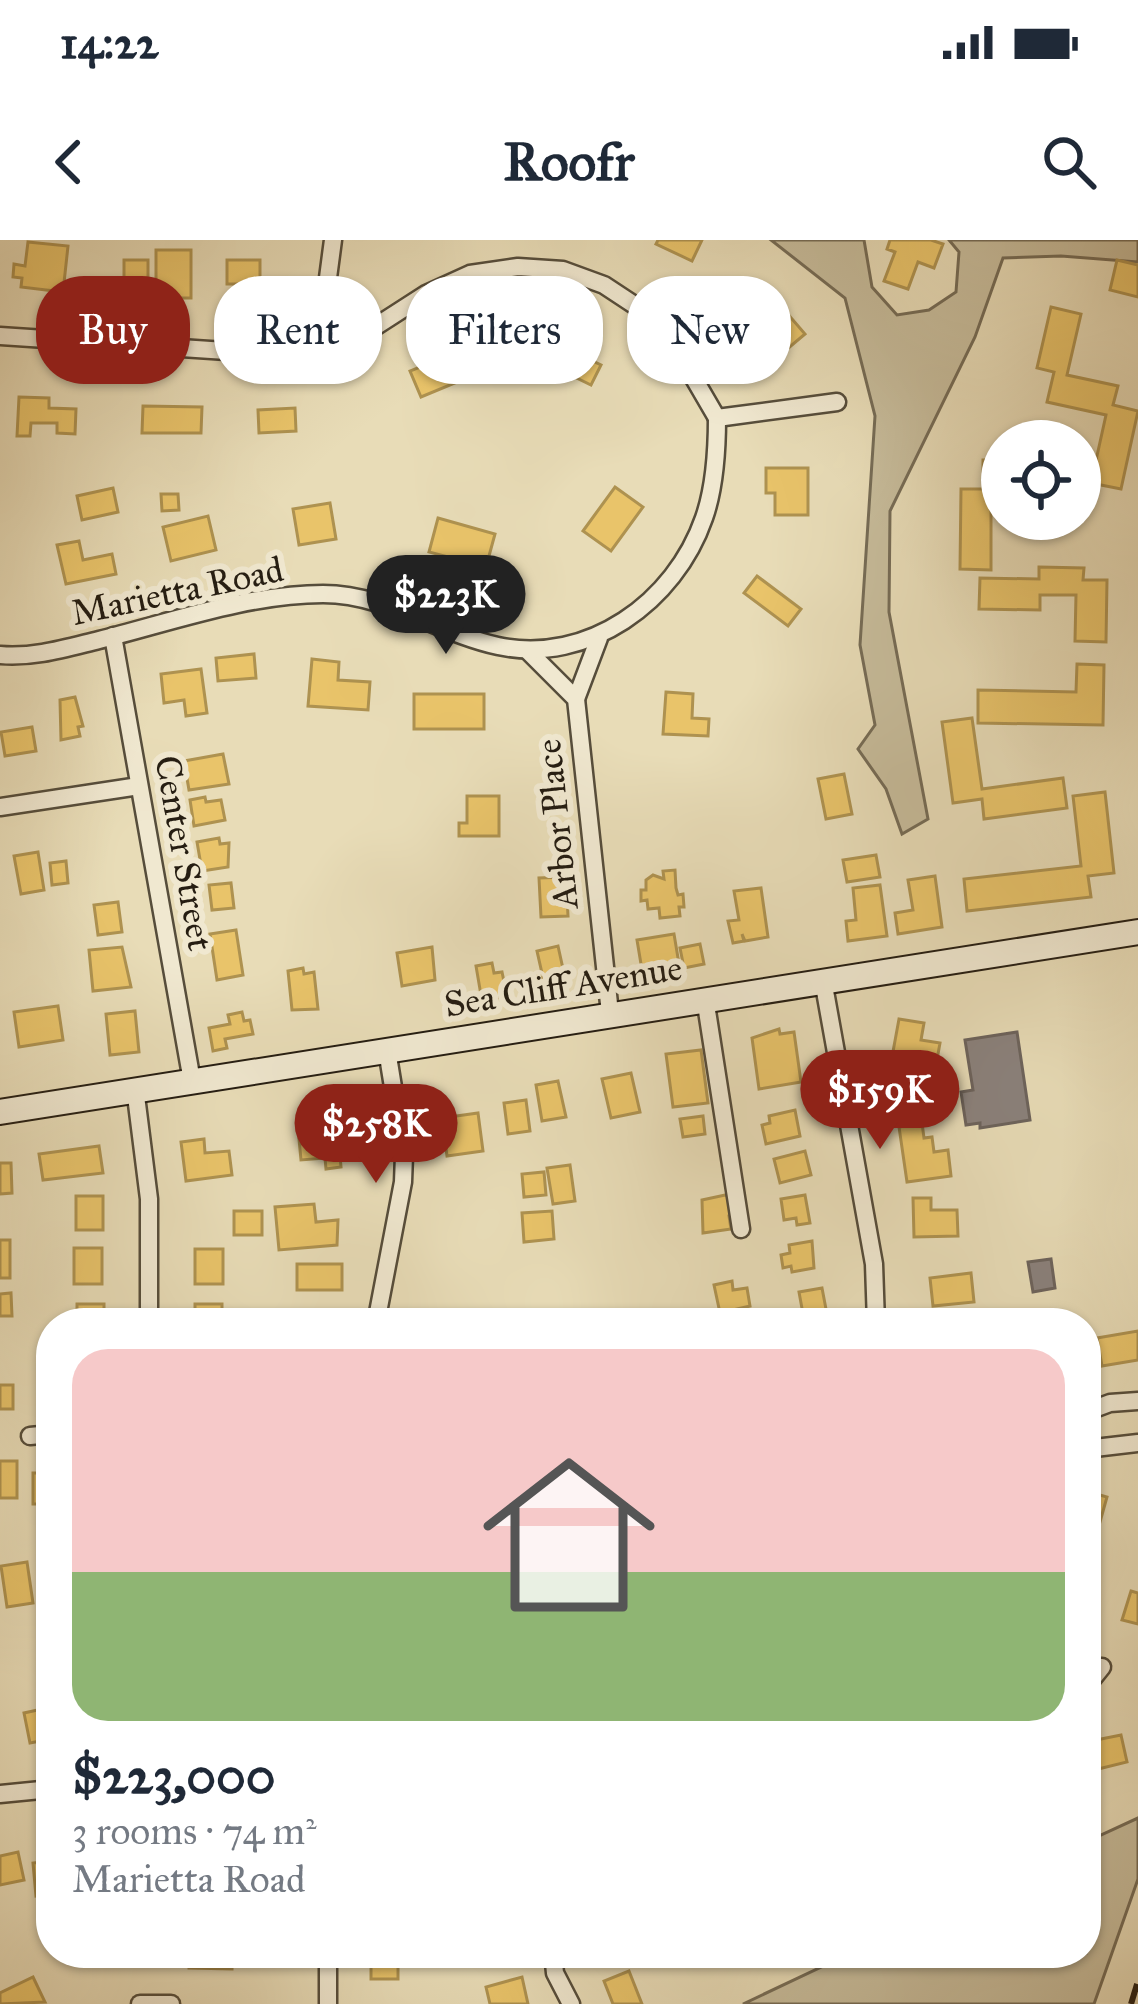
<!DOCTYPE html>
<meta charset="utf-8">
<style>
:root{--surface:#fff;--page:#f2f2f3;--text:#1f2937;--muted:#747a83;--line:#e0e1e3;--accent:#8f2418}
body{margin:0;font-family:"IM FELL Great Primer",serif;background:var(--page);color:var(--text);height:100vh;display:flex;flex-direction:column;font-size:45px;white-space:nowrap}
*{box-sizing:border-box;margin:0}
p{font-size:39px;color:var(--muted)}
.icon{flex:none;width:66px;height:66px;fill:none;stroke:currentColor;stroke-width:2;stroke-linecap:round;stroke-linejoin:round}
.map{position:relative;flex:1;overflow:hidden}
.sheet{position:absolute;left:36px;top:1068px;width:1065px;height:660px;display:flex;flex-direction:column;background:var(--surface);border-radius:48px;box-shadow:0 3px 9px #0004}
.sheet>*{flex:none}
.top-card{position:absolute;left:36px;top:36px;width:1068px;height:108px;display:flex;gap:24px}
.controls{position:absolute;left:981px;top:180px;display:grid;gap:24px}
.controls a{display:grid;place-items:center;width:120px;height:120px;border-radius:50%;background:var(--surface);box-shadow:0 3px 9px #0004;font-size:60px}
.price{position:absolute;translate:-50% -102px;padding:0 27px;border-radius:42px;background:var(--accent);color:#fff;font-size:39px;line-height:78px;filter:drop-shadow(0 3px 6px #0008)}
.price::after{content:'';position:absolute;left:50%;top:72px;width:36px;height:27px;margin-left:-18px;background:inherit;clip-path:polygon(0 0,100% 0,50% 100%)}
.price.on{background:#222;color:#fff}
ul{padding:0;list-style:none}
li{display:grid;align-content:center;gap:24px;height:636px;padding:0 36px}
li+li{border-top:3px solid var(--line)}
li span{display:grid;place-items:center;height:372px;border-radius:36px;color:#555}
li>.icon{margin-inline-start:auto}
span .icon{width:216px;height:216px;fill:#fffc;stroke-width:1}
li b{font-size:51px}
.pill{padding:0 42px;border-radius:48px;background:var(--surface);box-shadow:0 3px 9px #0004;font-size:42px;line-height:108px}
.pill.on{background:var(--accent);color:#fff}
.status{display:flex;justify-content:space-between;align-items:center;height:84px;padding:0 60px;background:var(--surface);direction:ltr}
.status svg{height:33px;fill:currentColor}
header{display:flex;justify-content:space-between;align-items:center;height:156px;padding:0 36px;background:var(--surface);font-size:54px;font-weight:700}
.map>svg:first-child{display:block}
.green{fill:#c7bc9b;stroke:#766c56;stroke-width:3}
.homes{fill:#e9c46a;stroke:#ae9250;stroke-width:3}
.industry{fill:#8a817c;stroke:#6c635c;stroke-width:3}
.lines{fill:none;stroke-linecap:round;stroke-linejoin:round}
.street-casing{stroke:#564d3b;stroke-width:21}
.secondary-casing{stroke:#251d12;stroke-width:28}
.street{stroke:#f0e8d0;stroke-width:16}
.secondary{stroke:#f0e8d0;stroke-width:24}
.rail{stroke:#251d12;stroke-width:6;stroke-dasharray:21 21;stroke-linecap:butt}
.labels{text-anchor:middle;stroke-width:12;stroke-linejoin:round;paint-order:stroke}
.street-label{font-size:36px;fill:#251d12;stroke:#f0e8d0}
</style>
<div class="status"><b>14:22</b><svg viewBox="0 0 49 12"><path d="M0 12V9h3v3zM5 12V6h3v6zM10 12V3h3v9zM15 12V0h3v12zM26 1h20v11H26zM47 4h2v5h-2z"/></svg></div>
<header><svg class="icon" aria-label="back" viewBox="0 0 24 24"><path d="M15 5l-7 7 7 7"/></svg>Roofr<svg class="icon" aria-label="search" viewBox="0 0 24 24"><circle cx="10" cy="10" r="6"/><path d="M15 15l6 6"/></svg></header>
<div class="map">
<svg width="1138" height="1764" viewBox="0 0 1138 1764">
<rect width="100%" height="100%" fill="#e8dcb7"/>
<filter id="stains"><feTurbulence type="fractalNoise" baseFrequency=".00167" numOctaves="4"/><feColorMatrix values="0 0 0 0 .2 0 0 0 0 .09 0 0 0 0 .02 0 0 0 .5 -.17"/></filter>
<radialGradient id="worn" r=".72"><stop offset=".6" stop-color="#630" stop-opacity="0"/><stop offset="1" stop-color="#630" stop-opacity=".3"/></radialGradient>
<g class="green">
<path d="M771,0H864L872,47L897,75L929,70L956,52L959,12L949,0H1138V22L1061,16L1003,18L975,97L890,271L889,372L928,579L902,594L886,549L858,509L875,485L860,405L875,176L845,58Z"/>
<path d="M1138,1578V1639L1094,1764H743L851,1713H1086V1602Z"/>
</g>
<g class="homes">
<path d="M658,0H702L692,21L656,4Z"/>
<path d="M890,0H931L943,4L934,28L918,22L908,49L884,41L895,12L887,9Z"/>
<path d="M28,2L68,6L63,52L21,47L22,38L13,37L14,24L25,26Z"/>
<rect x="156" y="10" width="35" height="48"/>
<rect x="124" y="20" width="24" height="22"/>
<rect x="227" y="20" width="33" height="24"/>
<path d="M1117,20L1138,25V57L1110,50Z"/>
<path d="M774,58L805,94L785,111L754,75Z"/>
<path d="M1051,67L1081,74L1067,135L1118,146L1113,165L1138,171L1121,249L1091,243L1106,175L1047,162L1054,132L1037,128Z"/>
<path d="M546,99L601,125L591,145L536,118Z"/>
<path d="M457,112L467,138L421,157L410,131Z"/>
<path d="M19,157L49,158V168L76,169L75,194L57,193V183H31L30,196H17Z"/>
<path d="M143,166L202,167L201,193H142Z"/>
<path d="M295,168L296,191L259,193L258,170Z"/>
<path d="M983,220H1002V253H991V330L960,329L961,249H983Z"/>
<path d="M766,228H808V275H775V253H766Z"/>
<path d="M615,247L643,267L611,311L583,291Z"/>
<path d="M113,248L118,272L82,280L77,256Z"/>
<path d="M161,254H178L179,270L162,271Z"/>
<path d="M330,263L336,299L299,305L293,269Z"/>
<path d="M208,276L216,310L171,321L163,287Z"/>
<path d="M438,278L495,294L486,327L429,312Z"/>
<path d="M79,301L83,320L112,314L116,334L66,344L57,305Z"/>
<path d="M1039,327L1084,328L1083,340H1107L1106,402L1075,401L1076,355H1040V370L979,369L980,338L1039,339Z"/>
<path d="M757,336L801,369L788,386L744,353Z"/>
<path d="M254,414L256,438L218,441L216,418Z"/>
<path d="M312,419L339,422L338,440L370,442L368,470L308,466Z"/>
<path d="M1077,424L1104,425L1103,485L978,483V450L1076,452Z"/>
<path d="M201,429L207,473L186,476L184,460L164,463L161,434Z"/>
<path d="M666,452L693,454L692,478L709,479L708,496L663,494Z"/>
<rect x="414" y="454" width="70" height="35"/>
<path d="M75,457L83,486L78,487L80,496L61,500L60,460Z"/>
<path d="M972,478L982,549L1063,538L1067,568L984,579L982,559L953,563L942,482Z"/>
<path d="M32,487L36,511L5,516L1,492Z"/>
<path d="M223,514L229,544L189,550L184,521Z"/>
<path d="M844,534L852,574L826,579L818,539Z"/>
<path d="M1105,552L1114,633L1088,636L1091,657L967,671L964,639L1081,626L1073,556Z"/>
<path d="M467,556H499V596H459V583H467Z"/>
<path d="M205,557L206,562L221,560L225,580L194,586L190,560Z"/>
<path d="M219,598L220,604L229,603L228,627L202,631L197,602Z"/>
<path d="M38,612L44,650L21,654L14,616Z"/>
<path d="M876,615L880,637L847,642L843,620Z"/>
<path d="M66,621L68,643L52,645L50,623Z"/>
<path d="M675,630L676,648L678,655L683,654L684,667H679L680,676L660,678L659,668L648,669L647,660L641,661V650H646V640L653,635L664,639L663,631Z"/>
<path d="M935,636L942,687L898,694L895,673L913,670L908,640Z"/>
<path d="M566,637L568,676L541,677L539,638Z"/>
<path d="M231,643L234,668L212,670L209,645Z"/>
<path d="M880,645L887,696L848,701L846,681L856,680L853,648Z"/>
<path d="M761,648L768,697L745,701L742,694L744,701L733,703L728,681L739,680L734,651Z"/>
<path d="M118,662L122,692L98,695L94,665Z"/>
<path d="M236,690L243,735L217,740L210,694Z"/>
<path d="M674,694L680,730L643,736L637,700Z"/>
<path d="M700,704L704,724L684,728L680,708Z"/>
<path d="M558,706L567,747L546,751L537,711Z"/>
<path d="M122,707L131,747L93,751L89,710Z"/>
<path d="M432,707L435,740L402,746L397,713Z"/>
<path d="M492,723L494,733L502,732L507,756L482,761L476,726Z"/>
<path d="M303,728L304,734L314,732L318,769L292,770L288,731Z"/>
<path d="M58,766L63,800L19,807L14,772Z"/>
<path d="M135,771L139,812L110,815L106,774Z"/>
<path d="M242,772L244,781L250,780L253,794L225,799L227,808L213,811L209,788L230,784L228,775Z"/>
<path d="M899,779L924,783L921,800L940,803L934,836L890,828Z"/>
<path d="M779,789L780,794L794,792L801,842L759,849L752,798Z"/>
<path d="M701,810L708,863L673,867L666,814Z"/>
<path d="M631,833L640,872L611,878L602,839Z"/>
<path d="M558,841L566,877L542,881L536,845Z"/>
<path d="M526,860L530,891L508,894L504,863Z"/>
<path d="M795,870L800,896L766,904L762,885L770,883L769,876Z"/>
<path d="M478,873L483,911L447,916L442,878Z"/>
<path d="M703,876L705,894L683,897L680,879Z"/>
<path d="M922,883L924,898L932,897L934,912L948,910L951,936L907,942L899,887Z"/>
<path d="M350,893L352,914L340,916L341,927L326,929L325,918L301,920L299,899Z"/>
<path d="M204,899L205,913L229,911L232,935L186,941L181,902Z"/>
<path d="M99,906L103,933L43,940L39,914Z"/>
<path d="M805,911L811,935L780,943L774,919Z"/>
<path d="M0,923H11L12,953L0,954Z"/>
<path d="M570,925L575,961L553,964L547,928Z"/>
<path d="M544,932L546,955L524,957L522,934Z"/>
<path d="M725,955L731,956L734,975L729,976L731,989L703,993L702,960Z"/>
<path d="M805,955L810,983L797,985L796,978L784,980L781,959Z"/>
<rect x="76" y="956" width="27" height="34"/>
<path d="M913,958H931V970H957L958,996L914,997Z"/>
<path d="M314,964L316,982L338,980L337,1005L279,1010L275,967Z"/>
<rect x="234" y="971" width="28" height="24"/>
<path d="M552,971L554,999L524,1002L522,973Z"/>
<rect x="0" y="1000" width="10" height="38"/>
<path d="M812,1001L814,1028L792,1032L791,1026L783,1028L781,1015L790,1013L789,1005Z"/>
<rect x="74" y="1008" width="28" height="36"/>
<rect x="195" y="1009" width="28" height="35"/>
<rect x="297" y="1024" width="45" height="26"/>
<path d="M971,1033L974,1062L933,1066L930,1038Z"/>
<path d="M732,1041L733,1050L747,1048L750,1066L720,1073L714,1045Z"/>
<path d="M822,1048L826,1069L803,1074L799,1052Z"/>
<path d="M11,1053L12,1076H0V1054Z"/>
<rect x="77" y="1064" width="27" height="19"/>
<rect x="195" y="1064" width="27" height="19"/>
<rect x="296" y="1072" width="40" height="11"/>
<path d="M1138,1091V1120L1102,1126L1097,1098Z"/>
<rect x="0" y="1145" width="13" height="24"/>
<rect x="0" y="1221" width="17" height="37"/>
<rect x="33" y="1233" width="18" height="31"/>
<path d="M1086,1251L1107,1257L1100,1282L1086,1279Z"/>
<path d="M27,1322L33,1363L7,1367L1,1326Z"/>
<path d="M1131,1351L1138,1353V1384L1122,1380Z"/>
<path d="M51,1467V1499L30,1503L24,1473Z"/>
<path d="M1121,1495L1127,1522L1086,1532V1502Z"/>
<path d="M18,1612L24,1640L0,1645V1616Z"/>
<path d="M51,1621V1654L36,1656L33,1623Z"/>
<path d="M125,1713H167L168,1720L126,1723Z"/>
<path d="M189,1713H232V1729L189,1728Z"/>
<rect x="371" y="1713" width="27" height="26"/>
<path d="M629,1731L642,1764H613L604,1741Z"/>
<path d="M33,1737L45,1762L0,1764V1753Z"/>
<path d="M522,1737L528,1764H490L486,1747Z"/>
</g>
<g class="industry">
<path d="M1017,792L1030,880L980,888V883L966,885L961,852L973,850L965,800Z"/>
<path d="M1051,1019L1055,1048L1033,1052L1028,1022Z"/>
</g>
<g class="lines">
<defs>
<g id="street">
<path d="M0,96L270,114L367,92L426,54L470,34L518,27L563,30L604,45L651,76L671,99L717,178"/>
<path d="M325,101L326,53L333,0"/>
<path d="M717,178L837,162"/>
<path d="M113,396L192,841"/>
<path d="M528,411L576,459L610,773"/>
<path d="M0,415C34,418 66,408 99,400C171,382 249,354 323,354C386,354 438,393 498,406C588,425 675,362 704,278C715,247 717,211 717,178"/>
<path d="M576,459L599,398"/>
<path d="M0,567L139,546"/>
<path d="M823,740L874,1024L876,1083"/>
<path d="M705,758L741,989"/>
<path d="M135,848L149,959V1083"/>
<path d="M376,1083L403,942L404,915L387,810"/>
<path d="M1086,1172L1110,1163L1138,1161"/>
<path d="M30,1196L51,1194"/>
<path d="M1086,1209L1138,1203"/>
<path d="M1086,1447L1102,1427"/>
<path d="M0,1554L51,1549"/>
<path d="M553,1713L555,1733L571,1764"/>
<path d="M140,1764H171"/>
<path d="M328,1764V1713"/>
</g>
<path id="secondary" d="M0,872L1138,692"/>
</defs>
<use href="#street" class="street-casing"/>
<use href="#secondary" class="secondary-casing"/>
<use href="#street" class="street"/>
<use href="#secondary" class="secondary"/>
<path class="rail" d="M1131,1764L1138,1741"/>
</g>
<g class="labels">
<g class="street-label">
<text transform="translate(177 350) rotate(-12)" y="13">Marietta Road</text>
<text transform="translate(556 584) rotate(-96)" y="13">Arbor Place</text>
<text transform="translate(185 613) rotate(80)" y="13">Center Street</text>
<text transform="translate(563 745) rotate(-9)" y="13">Sea Cliff Avenue</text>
</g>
</g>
<rect width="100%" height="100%" filter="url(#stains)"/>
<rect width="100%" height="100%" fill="url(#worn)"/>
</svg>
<div class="controls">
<a><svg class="icon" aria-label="locate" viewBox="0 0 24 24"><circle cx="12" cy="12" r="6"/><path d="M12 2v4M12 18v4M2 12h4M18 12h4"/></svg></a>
</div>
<b class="price on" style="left:446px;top:417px">$223K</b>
<b class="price" style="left:880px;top:912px">$159K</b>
<b class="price" style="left:376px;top:946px">$258K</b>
<div class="top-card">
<a class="pill on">Buy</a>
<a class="pill">Rent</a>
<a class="pill">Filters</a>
<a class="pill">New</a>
</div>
<section class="sheet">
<ul>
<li><span style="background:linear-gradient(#f6c9c9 60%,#8fb573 0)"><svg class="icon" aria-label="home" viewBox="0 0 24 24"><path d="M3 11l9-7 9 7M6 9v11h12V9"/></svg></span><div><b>$223,000</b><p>3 rooms · 74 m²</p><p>Marietta Road</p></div></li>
</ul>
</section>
</div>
